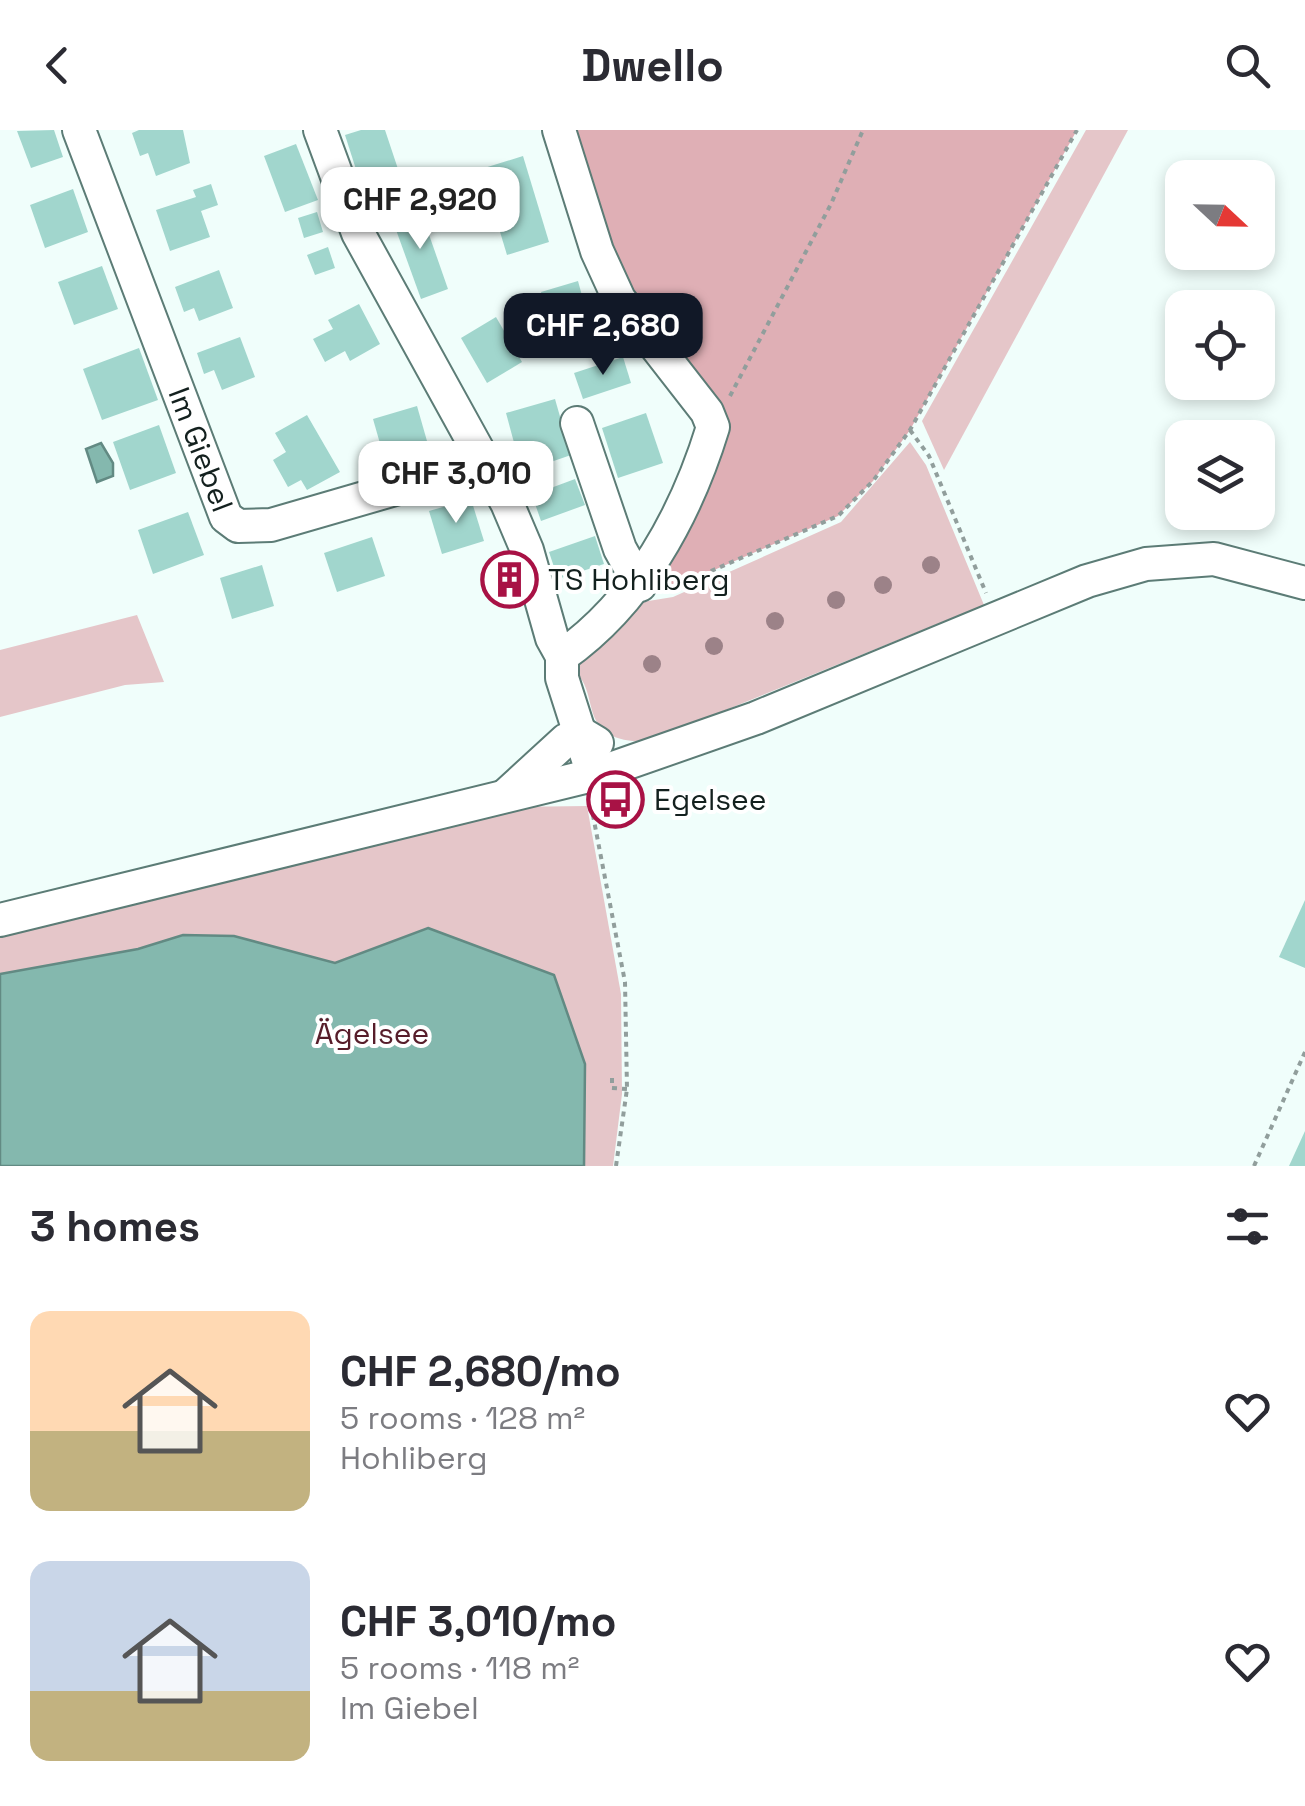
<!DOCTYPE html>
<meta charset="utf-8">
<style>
:root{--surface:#fff;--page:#f7f7f7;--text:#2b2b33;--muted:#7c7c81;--accent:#111827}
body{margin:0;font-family:"Space Grotesk",sans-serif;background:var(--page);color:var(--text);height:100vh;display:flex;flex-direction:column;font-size:38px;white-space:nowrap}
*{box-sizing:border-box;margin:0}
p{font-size:32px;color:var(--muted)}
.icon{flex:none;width:55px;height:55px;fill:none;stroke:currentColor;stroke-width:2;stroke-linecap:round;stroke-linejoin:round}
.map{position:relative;height:1036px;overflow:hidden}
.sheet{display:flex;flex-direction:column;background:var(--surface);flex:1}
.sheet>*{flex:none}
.needle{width:65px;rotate:112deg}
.tools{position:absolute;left:1165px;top:30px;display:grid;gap:20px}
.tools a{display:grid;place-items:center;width:110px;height:110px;border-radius:20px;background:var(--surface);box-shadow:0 5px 15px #0003;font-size:50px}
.price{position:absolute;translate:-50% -85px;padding:0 22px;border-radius:20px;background:#fff;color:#222;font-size:32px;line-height:65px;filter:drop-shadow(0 2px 5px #0008)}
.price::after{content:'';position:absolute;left:50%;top:60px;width:30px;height:22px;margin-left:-15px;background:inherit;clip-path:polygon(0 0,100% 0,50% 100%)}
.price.on{background:var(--accent);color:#fff}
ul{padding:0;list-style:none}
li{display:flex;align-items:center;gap:30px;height:250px;padding:0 30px}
li span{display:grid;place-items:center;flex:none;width:280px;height:200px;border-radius:20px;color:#555}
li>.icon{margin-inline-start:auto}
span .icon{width:120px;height:120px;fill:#fffc;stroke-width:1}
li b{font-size:42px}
h2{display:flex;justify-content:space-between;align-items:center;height:120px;padding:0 30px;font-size:42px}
header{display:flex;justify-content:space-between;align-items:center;height:130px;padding:0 30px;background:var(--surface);font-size:45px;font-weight:700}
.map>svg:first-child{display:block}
.green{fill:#e5c6c9}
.forest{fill:#dfafb5}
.water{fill:#84b8ae;stroke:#628a83;stroke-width:2.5}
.building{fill:#a1d6cd}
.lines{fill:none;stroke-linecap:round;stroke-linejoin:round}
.minor-casing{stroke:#5c7c76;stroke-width:36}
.path{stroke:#919e9c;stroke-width:4;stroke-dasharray:5 5;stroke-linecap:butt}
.minor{stroke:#fff;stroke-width:32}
.tree{fill:#9c8288}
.labels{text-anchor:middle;stroke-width:8;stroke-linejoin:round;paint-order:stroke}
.street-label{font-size:30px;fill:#13201e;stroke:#fff}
.poi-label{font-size:30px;fill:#13201e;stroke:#fff;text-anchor:start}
.park-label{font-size:30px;fill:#571d2a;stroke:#fff}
</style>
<header><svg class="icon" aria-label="back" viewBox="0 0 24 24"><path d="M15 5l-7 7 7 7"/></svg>Dwello<svg class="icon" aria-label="search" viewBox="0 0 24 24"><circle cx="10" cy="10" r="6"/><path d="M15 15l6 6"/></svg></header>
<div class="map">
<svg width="1305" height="1036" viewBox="0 0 1305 1036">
<rect width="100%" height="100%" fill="#f0fefb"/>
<g class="green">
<path d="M1086,0H1128L944,340L922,291Z"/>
<path d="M910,312L926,335L984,475L647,612C574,611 602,565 575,542L589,517L636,473L673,467L841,392Z"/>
<path d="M137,485L164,552L125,555L0,587V520Z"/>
<path d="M587,676L621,864L622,964L613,1036H0V801L506,677Z"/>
</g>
<path class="forest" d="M559,0H1077L910,300L873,351L838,386L666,461L640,455L713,297L619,169Z"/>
<g class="water">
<path d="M101,313L113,333V346L97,352L86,319Z"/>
<path d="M428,798L554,845L585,934L584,1036H0V844L138,819L183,805L234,806L335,833Z"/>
</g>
<g class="building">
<path d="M54,0L63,27L31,38L17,1Z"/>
<path d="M139,0H183L190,33L156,46L148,23L140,26L132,3Z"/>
<path d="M361,0H385L399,42L361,55L345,5Z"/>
<path d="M296,14L318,70L285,82L264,26Z"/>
<path d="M523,26L549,112L507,125L481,39Z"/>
<path d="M211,54L218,75L201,81L210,107L170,121L156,80L196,67L193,60Z"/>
<path d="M73,59L88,102L45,118L30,75Z"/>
<path d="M419,76L448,159L421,169L391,86Z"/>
<path d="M317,82L323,102L304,108L298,88Z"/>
<path d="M328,117L335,138L315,145L307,125Z"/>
<path d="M102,136L118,179L74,195L58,152Z"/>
<path d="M219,140L233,178L199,191L194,178L184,182L175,157Z"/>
<path d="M578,151L593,206L556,216L541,162Z"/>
<path d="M359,174L380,214L350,231L345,221L325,232L313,209L333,199L328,190Z"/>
<path d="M496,187L522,232L487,253L461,208Z"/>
<path d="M240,207L255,247L222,260L214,240L204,244L197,223Z"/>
<path d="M139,218L158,270L102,290L83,239Z"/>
<path d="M623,227L631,253L583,269L574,243Z"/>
<path d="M555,269L571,325L522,342L506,283Z"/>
<path d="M417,276L429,318L385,331L373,289Z"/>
<path d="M646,283L663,333L618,348L602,298Z"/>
<path d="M307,285L340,342L307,360L301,350L288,357L273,330L286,322L275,303Z"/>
<path d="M159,295L176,343L130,360L113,312Z"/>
<path d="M575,349L585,375L541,391L532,365Z"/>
<path d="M471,369L484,411L442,424L429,381Z"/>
<path d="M188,382L204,425L153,444L138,400Z"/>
<path d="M595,406L604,434L558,449L549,422Z"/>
<path d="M372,407L385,446L337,462L324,423Z"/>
<path d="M262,435L274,476L232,489L220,448Z"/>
<path d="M1305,770V838L1279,827Z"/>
<path d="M1305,1001V1036H1289Z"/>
</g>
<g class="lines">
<defs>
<g id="minor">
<path id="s1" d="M79,0L226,387L238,396L271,395L457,341L482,329"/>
<path d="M320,0L358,103L507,373L527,420L552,508L562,526V548L593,645"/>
<path d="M559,0L597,121L619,169L707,282L713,297C686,385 639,472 562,526"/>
<path d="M577,293L620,419L640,455"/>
<path d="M506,665L566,610L582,604L597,613"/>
<path d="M0,790L593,645L756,588L1087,451L1146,434L1214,429L1305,453"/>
</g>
</defs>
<use href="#minor" class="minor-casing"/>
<g class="path">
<path d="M730,266L831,74L863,0"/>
<path d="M910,300L929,326L986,463"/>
<path d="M665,461L838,386L873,351L910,300L1077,0"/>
<path d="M591,675L625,852L627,959L616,1036"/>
<path d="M612,948V958L627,959"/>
<path d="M1254,1036L1305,922"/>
</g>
<use href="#minor" class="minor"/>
</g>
<g class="tree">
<circle cx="931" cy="435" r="9"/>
<circle cx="883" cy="455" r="9"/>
<circle cx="836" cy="470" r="9"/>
<circle cx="775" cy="491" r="9"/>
<circle cx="714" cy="516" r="9"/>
<circle cx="652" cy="534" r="9"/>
</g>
<defs>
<symbol id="building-ring" viewBox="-11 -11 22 22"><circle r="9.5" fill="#fff" stroke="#a81245" stroke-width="1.5"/><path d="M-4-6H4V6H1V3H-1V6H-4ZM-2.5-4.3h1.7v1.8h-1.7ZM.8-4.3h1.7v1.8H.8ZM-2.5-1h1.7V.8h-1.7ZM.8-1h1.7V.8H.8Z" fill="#a81245"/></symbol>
<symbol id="bus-ring" viewBox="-11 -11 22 22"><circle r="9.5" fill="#fff" stroke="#a81245" stroke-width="1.5"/><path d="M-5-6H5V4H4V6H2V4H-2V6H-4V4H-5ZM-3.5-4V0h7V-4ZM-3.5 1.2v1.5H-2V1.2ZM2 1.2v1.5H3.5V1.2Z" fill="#a81245"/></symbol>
</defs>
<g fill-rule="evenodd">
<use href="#building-ring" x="478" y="418" width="63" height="63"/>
<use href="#bus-ring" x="584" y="638" width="63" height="63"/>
</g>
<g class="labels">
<g class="street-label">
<text dy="10" stroke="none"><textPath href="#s1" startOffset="342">Im Giebel</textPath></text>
</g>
<g class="poi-label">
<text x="548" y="460">TS Hohliberg</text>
<text x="654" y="680">Egelsee</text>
</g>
<g class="park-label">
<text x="372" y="914">Ägelsee</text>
</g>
</g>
</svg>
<div class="tools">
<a><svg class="needle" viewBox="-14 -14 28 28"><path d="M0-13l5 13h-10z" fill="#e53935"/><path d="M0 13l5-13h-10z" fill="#7c7c81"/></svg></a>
<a><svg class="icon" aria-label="locate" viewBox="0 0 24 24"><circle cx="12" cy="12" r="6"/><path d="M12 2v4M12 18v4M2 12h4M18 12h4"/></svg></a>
<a><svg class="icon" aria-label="layers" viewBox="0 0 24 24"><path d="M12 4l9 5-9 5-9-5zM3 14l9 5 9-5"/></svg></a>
</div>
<b class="price" style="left:420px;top:122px">CHF 2,920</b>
<b class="price on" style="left:603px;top:248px">CHF 2,680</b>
<b class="price" style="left:456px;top:396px">CHF 3,010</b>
</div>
<section class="sheet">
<h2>3 homes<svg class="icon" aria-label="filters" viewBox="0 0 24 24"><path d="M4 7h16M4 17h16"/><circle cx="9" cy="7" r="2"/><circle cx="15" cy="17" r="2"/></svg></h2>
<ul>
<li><span style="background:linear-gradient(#ffd9b3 60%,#c2b280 0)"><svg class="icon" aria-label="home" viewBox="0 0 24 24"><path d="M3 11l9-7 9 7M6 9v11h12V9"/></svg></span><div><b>CHF 2,680/mo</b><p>5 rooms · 128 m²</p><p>Hohliberg</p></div><svg class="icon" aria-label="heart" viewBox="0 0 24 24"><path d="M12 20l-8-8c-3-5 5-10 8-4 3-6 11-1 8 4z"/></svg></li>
<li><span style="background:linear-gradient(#c9d6e8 65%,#c2b280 0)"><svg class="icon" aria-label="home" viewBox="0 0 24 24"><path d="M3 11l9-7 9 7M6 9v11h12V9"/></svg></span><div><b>CHF 3,010/mo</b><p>5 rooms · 118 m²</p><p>Im Giebel</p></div><svg class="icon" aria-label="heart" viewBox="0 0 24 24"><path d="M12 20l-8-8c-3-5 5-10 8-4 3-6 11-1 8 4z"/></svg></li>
</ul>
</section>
